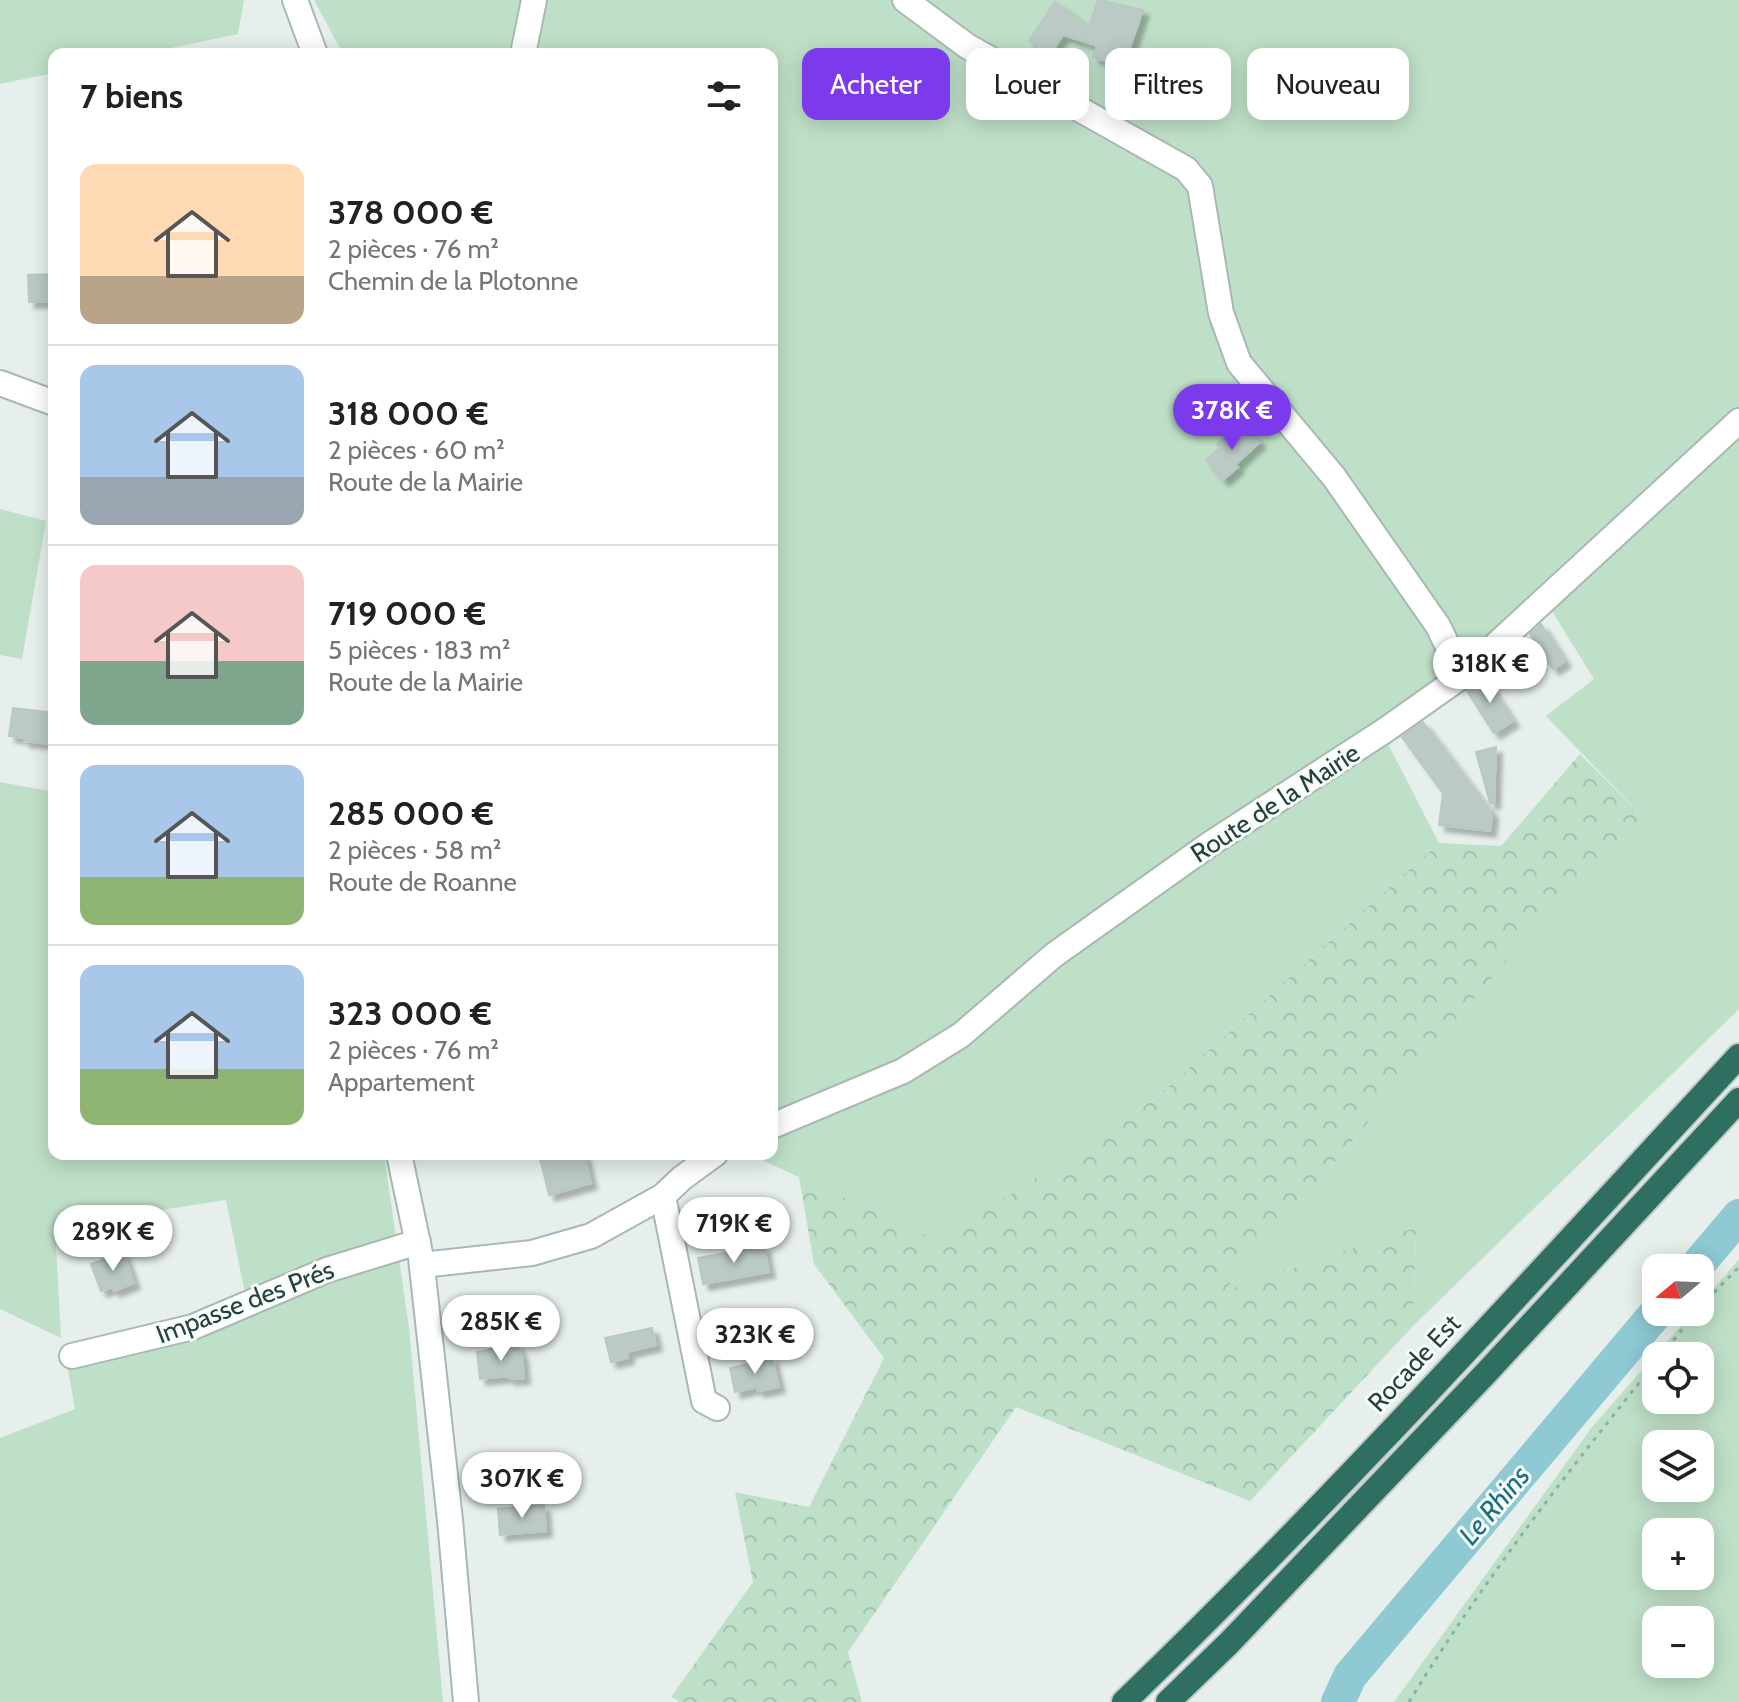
<!DOCTYPE html>
<html lang="fr">
<meta charset="utf-8">
<style>
:root{--surface:#fff;--page:#f2f2f2;--text:#222;--muted:#767676;--line:#e0e0e0;--accent:#7c3aed}
body{margin:0;font-family:Cabin,sans-serif;background:var(--page);color:var(--text);height:100vh;display:flex;flex-direction:column;font-size:30px;white-space:nowrap}
*{box-sizing:border-box;margin:0}
p{font-size:26px;color:var(--muted)}
.icon{flex:none;width:44px;height:44px;fill:none;stroke:currentColor;stroke-width:2;stroke-linecap:round;stroke-linejoin:round}
.map{position:relative;flex:1;overflow:hidden}
.details{position:absolute;left:48px;top:48px;width:730px;height:1112px;display:flex;flex-direction:column;background:var(--surface);border-radius:16px;box-shadow:0 4px 20px #0003}
.details>*{flex:none}
.guide{position:absolute;left:802px;top:48px;width:760px;height:72px;display:flex;gap:16px}
.needle{width:52px;rotate:251deg}
.fabs{position:absolute;left:1642px;top:1254px;display:grid;gap:16px}
.fabs a{display:grid;place-items:center;width:72px;height:72px;border-radius:16px;background:var(--surface);box-shadow:0 4px 20px #0003;font-size:40px}
.price{position:absolute;translate:-50% -68px;padding:0 18px;border-radius:28px;background:#fff;color:#222;font-size:26px;line-height:52px;filter:drop-shadow(0 2px 4px #0008)}
.price::after{content:'';position:absolute;left:50%;top:48px;width:24px;height:18px;margin-left:-12px;background:inherit;clip-path:polygon(0 0,100% 0,50% 100%)}
.price.selected{background:var(--accent);color:#fff}
ul{padding:0;list-style:none}
li{display:flex;align-items:center;gap:24px;height:200px;padding:0 32px}
li+li{border-top:2px solid var(--line)}
li span{display:grid;place-items:center;flex:none;width:224px;height:160px;border-radius:16px;color:#555}
li>.icon{margin-inline-start:auto}
span .icon{width:96px;height:96px;fill:#fffc;stroke-width:1}
li b{font-size:34px}
h2{display:flex;justify-content:space-between;align-items:center;height:96px;padding:0 32px;font-size:34px}
.chip{padding:0 28px;border-radius:16px;background:var(--surface);box-shadow:0 4px 20px #0003;font-size:28px;line-height:72px}
.chip.selected{background:var(--accent);color:#fff}
.map>svg:first-child{display:block}
.green{fill:#bfe0c8;fill-rule:evenodd}
.forest{fill:url(#forest-crowns)}
.lines{fill:none;stroke-linecap:round;stroke-linejoin:round}
.river{stroke:#8ec9d4;stroke-width:34}
.building{fill:#bbcac4;stroke:#b8c9c2;stroke-width:2;filter:url(#shadow)}
.minor-casing{stroke:#a8b8b2;stroke-width:28}
.highway-casing{stroke:#c2cac8;stroke-width:28}
.path{stroke:#86b3a5;stroke-width:3;stroke-dasharray:4 6;stroke-linecap:butt}
.minor{stroke:#fff;stroke-width:24}
.highway{stroke:#2f6f62;stroke-width:24}
.labels{text-anchor:middle;stroke-width:6;stroke-linejoin:round;paint-order:stroke}
.street-label{font-size:26px;fill:#24423a;stroke:#f7fbf9}
.water-label{font-size:28px;font-style:italic;fill:#1c6f80;stroke:#f7fbf9}
</style>
<div class="map">
<svg width="1739" height="1702" viewBox="0 0 1739 1702">
<defs>
<pattern id="forest-crowns" width="20" height="18" patternUnits="userSpaceOnUse" patternTransform="scale(2)"><rect width="20" height="18" fill="#bfe0c8"/><path d="M2 6a3 3 0 1 1 6 0M12 15a3 3 0 1 1 6 0" fill="none" stroke="#a4c1ad"/></pattern>
<filter id="shadow"><feDropShadow dx="6" dy="6" stdDeviation="2" flood-color="#0004"/></filter>
</defs>
<rect width="100%" height="100%" fill="#e6efeb"/>
<g class="green">
<path d="M0,0H244L238,34L142,54H54V73L0,84Z"/>
<path d="M314,0H1739V1009L1413,1326L1416,1229L1223,1292L1540,922L1644,818L1546,716L1594,679L1550,608L1386,740L1439,843L1155,1099L940,1243L749,1154H772V54H343Z"/>
<path d="M0,509L46,521L22,659L0,655Z"/>
<path d="M0,782L54,792V1154H384L409,1328L443,1702H0V1438L75,1409L67,1365L249,1313L226,1200L55,1226L61,1338L0,1309Z"/>
<path d="M1739,1259V1702H1394L1592,1427L1693,1312H1700V1304ZM1700,1356V1400H1656V1356ZM1700,1444V1488H1656V1444ZM1700,1532V1576H1656V1532ZM1700,1620V1664H1656V1620Z"/>
</g>
<path class="forest" d="M1580,754L1644,818L1540,922L1224,1291L1416,1228L1413,1326L1250,1501L1016,1407L848,1652L862,1702H680L671,1697L753,1582L735,1492L809,1507L884,1358L814,1264L799,1177L940,1242L1155,1099L1439,843L1501,846Z"/>
<g class="lines">
<g class="river">
<path d="M1695,1268L1739,1216"/>
<path d="M1338,1702L1350,1676L1657,1312"/>
</g>
</g>
<g class="building">
<path d="M1098,0L1143,10L1121,74L1105,69L1108,62L1093,57L1097,46L1063,35L1050,55L1029,41L1055,2L1089,26Z"/>
<path d="M54,274V301L29,302L28,275Z"/>
<path d="M1238,426L1243,432L1247,429L1260,442L1235,465L1238,467L1223,480L1206,460L1220,448L1217,444Z"/>
<path d="M1541,624L1565,661L1553,669L1530,634Z"/>
<path d="M1484,676L1513,721L1494,733L1467,691Z"/>
<path d="M13,708L54,713V741L51,744L24,741V738L9,736Z"/>
<path d="M1423,722L1492,813L1490,831L1439,825L1443,793L1402,737Z"/>
<path d="M1496,747L1494,803H1490L1476,752Z"/>
<path d="M539,1154H584L591,1183L549,1195Z"/>
<path d="M764,1246L769,1272L703,1284L698,1258Z"/>
<path d="M123,1252L134,1283L114,1291L112,1287L101,1291L91,1264Z"/>
<path d="M652,1328L656,1345L627,1352L628,1358L611,1362L605,1338Z"/>
<path d="M517,1344L522,1355L524,1378L509,1379V1376L480,1379L477,1352Z"/>
<path d="M772,1358L779,1387L758,1391L757,1387L735,1392L730,1368Z"/>
<path d="M544,1505L546,1531L500,1535L498,1509Z"/>
</g>
<g class="lines">
<defs>
<g id="minor">
<path d="M295,0L315,54"/>
<path d="M905,0L967,46L1186,169L1200,186L1221,313L1239,363L1334,477L1438,626L1462,676"/>
<path d="M523,54L534,0"/>
<path d="M0,383L54,403"/>
<path d="M772,1126L903,1071L961,1035L1054,955L1210,844L1384,731L1462,676L1739,421"/>
<path d="M399,1154L421,1258L450,1520L466,1702"/>
<path d="M663,1196L704,1401L717,1408"/>
<path d="M422,1265L532,1253L591,1236L663,1196L682,1178L715,1154"/>
<path d="M72,1356L193,1327L327,1270L418,1242"/>
</g>
<g id="highway">
<path d="M1124,1702C1338,1496 1537,1274 1739,1056"/>
<path d="M1168,1702L1229,1643L1487,1372L1739,1100"/>
</g>
</defs>
<use href="#minor" class="minor-casing"/>
<use href="#highway" class="highway-casing"/>
<g class="path">
<path d="M1700,1307L1739,1267"/>
<path d="M1661,1356L1696,1312"/>
<path d="M1409,1702C1482,1582 1568,1471 1656,1362"/>
</g>
<use href="#minor" class="minor"/>
<use href="#highway" class="highway"/>
</g>
<g class="labels">
<g class="street-label">
<text transform="translate(1275 803) rotate(-33)" y="9">Route de la Mairie</text>
<text transform="translate(245 1302) rotate(-21)" y="9">Impasse des Prés</text>
<text transform="translate(1414 1363) rotate(-47)" y="9">Rocade Est</text>
</g>
<g class="water-label">
<text transform="translate(1494 1505) rotate(-50)" y="10">Le Rhins</text>
</g>
</g>
</svg>
<div class="fabs">
<a><svg class="needle" viewBox="-14 -14 28 28"><path d="M0-13l5 13h-10z" fill="#e53935"/><path d="M0 13l5-13h-10z" fill="#767676"/></svg></a>
<a><svg class="icon" aria-label="locate" viewBox="0 0 24 24"><circle cx="12" cy="12" r="6"/><path d="M12 2v4M12 18v4M2 12h4M18 12h4"/></svg></a>
<a><svg class="icon" aria-label="layers" viewBox="0 0 24 24"><path d="M12 4l9 5-9 5-9-5zM3 14l9 5 9-5"/></svg></a>
<a>+</a>
<a>−</a>
</div>
<b class="price selected" style="left:1232px;top:452px">378K €</b>
<b class="price" style="left:1490px;top:705px">318K €</b>
<b class="price" style="left:734px;top:1265px">719K €</b>
<b class="price" style="left:113px;top:1273px">289K €</b>
<b class="price" style="left:501px;top:1363px">285K €</b>
<b class="price" style="left:755px;top:1376px">323K €</b>
<b class="price" style="left:522px;top:1520px">307K €</b>
<div class="guide">
<a class="chip selected">Acheter</a>
<a class="chip">Louer</a>
<a class="chip">Filtres</a>
<a class="chip">Nouveau</a>
</div>
<section class="details">
<h2>7 biens<svg class="icon" aria-label="filters" viewBox="0 0 24 24"><path d="M4 7h16M4 17h16"/><circle cx="9" cy="7" r="2"/><circle cx="15" cy="17" r="2"/></svg></h2>
<ul>
<li><span style="background:linear-gradient(#ffd9b3 70%,#b9a48a 0)"><svg class="icon" aria-label="home" viewBox="0 0 24 24"><path d="M3 11l9-7 9 7M6 9v11h12V9"/></svg></span><div><b>378 000 €</b><p>2 pièces · 76 m²</p><p>Chemin de la Plotonne</p></div></li>
<li><span style="background:linear-gradient(#a9c7e8 70%,#9aa5b1 0)"><svg class="icon" aria-label="home" viewBox="0 0 24 24"><path d="M3 11l9-7 9 7M6 9v11h12V9"/></svg></span><div><b>318 000 €</b><p>2 pièces · 60 m²</p><p>Route de la Mairie</p></div></li>
<li><span style="background:linear-gradient(#f6c9c9 60%,#7fa58c 0)"><svg class="icon" aria-label="home" viewBox="0 0 24 24"><path d="M3 11l9-7 9 7M6 9v11h12V9"/></svg></span><div><b>719 000 €</b><p>5 pièces · 183 m²</p><p>Route de la Mairie</p></div></li>
<li><span style="background:linear-gradient(#a9c7e8 70%,#8fb573 0)"><svg class="icon" aria-label="home" viewBox="0 0 24 24"><path d="M3 11l9-7 9 7M6 9v11h12V9"/></svg></span><div><b>285 000 €</b><p>2 pièces · 58 m²</p><p>Route de Roanne</p></div></li>
<li><span style="background:linear-gradient(#a9c7e8 65%,#8fb573 0)"><svg class="icon" aria-label="home" viewBox="0 0 24 24"><path d="M3 11l9-7 9 7M6 9v11h12V9"/></svg></span><div><b>323 000 €</b><p>2 pièces · 76 m²</p><p>Appartement</p></div></li>
</ul>
</section>
</div>
